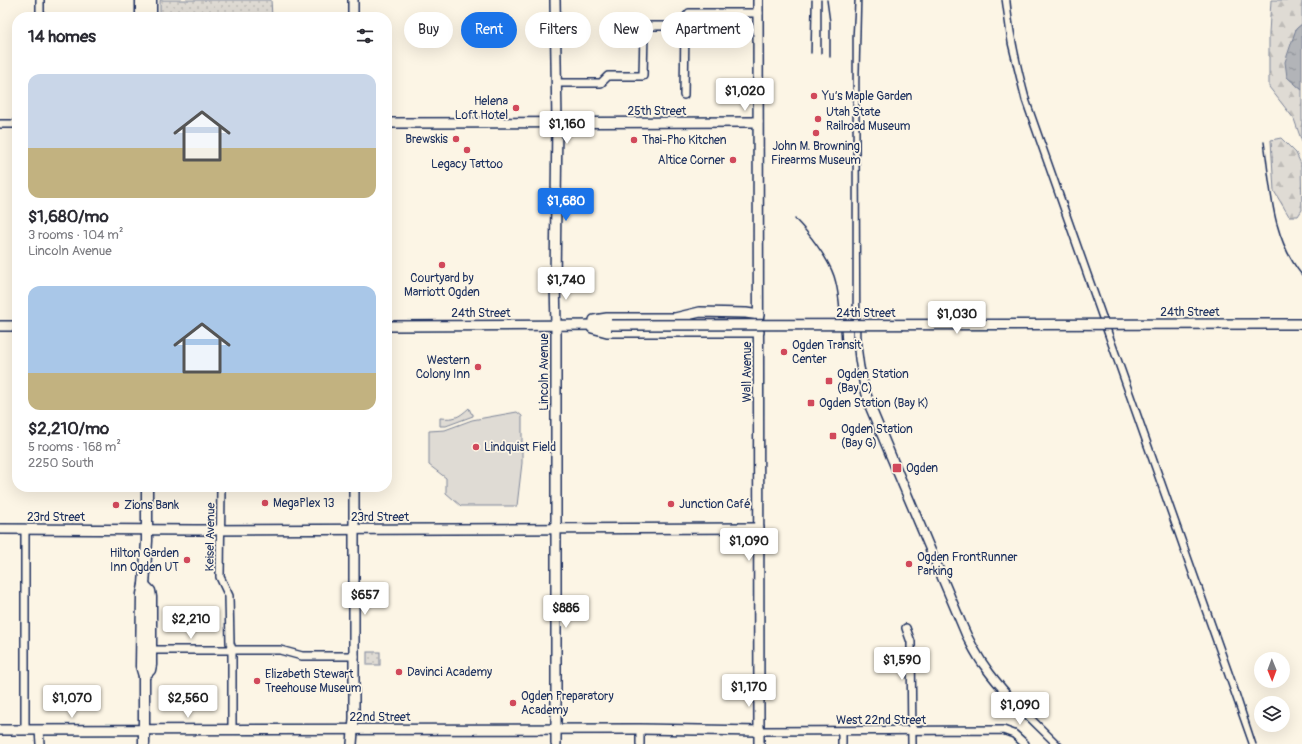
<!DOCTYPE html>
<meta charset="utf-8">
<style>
:root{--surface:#fff;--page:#f2f2f3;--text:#2b2b33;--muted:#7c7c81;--accent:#1a73e8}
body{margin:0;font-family:Pangolin,sans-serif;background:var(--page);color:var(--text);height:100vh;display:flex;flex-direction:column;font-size:15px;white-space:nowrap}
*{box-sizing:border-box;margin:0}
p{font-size:13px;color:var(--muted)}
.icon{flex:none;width:22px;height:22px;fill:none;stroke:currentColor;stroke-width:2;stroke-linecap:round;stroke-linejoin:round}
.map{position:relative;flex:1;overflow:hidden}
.drawer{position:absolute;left:12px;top:12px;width:380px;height:480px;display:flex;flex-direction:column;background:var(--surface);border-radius:16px;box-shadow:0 4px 16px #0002}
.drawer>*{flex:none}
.top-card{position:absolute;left:404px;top:12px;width:380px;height:36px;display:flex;gap:8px}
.needle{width:26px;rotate:179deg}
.buttons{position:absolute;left:1254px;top:652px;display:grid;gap:8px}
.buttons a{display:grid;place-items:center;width:36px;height:36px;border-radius:50%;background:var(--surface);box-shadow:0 4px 16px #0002;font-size:20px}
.price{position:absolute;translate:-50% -34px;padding:0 9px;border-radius:4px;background:#fff;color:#222;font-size:13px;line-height:26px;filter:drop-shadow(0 1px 2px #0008)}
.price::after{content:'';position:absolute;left:50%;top:24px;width:12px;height:9px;margin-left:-6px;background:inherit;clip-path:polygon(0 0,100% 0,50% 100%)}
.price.on{background:var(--accent);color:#fff}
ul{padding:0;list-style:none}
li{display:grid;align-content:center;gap:8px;height:212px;padding:0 16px}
li span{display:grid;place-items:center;height:124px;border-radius:12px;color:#555}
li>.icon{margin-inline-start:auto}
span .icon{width:72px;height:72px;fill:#fffc;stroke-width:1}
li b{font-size:17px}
h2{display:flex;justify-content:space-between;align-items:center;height:48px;padding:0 16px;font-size:17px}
.tag{padding:0 14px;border-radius:18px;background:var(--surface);box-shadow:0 4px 16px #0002;font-size:14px;line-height:36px}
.tag.on{background:var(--accent);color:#fff}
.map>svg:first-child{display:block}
.grass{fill:#dfdbd4;stroke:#7d8599}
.forest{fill:url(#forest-firs);stroke:#7d8599}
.park{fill:url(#park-dots);stroke:#7d8599}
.water{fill:url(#water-ripples);stroke:#767f94}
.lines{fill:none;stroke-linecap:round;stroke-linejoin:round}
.street-casing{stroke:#1b2f5e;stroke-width:10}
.secondary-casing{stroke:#1b2f5e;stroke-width:12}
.primary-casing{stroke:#1b2f5e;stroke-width:13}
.street{stroke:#fcf5e5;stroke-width:7}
.secondary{stroke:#fcf5e5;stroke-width:9}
.primary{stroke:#fcf5e5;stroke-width:10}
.rail{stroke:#1b2f5e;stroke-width:1.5}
.secondary-bridge-casing{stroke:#1b2f5e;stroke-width:12;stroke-linecap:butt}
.secondary-bridge{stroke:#fcf5e5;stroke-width:9}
.poi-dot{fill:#d1495b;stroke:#fcf5e5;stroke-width:1.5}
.labels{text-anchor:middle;stroke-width:3.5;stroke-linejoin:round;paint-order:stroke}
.poi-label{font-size:12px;fill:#1b2f5e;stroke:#fcf5e5;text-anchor:start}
.street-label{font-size:12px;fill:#1b2f5e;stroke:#fcf5e5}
</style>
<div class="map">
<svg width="1302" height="744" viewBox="0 0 1302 744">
<defs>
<pattern id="forest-firs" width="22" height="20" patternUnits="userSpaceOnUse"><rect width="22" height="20" fill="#dfdbd4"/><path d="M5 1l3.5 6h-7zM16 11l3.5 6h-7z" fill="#bfbcb8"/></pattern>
<pattern id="park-dots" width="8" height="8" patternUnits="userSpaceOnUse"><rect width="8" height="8" fill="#dfdbd4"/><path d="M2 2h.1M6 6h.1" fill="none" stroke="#bfbcb8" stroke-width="1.8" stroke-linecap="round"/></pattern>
<pattern id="water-ripples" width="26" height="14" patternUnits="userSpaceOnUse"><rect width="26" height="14" fill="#b2b4b8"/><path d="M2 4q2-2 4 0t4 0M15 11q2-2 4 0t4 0" fill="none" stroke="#909399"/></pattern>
</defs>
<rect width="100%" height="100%" fill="#fcf5e5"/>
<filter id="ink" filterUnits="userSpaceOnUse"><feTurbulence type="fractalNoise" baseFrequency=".025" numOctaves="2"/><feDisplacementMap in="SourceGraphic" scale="8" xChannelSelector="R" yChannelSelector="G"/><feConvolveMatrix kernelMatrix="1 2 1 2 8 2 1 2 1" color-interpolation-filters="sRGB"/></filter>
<g filter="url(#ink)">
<g class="grass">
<path d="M469,408L471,413L473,414V416L446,426H440V418C455,419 458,418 469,408Z"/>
<path d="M517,412L522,416V463L517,506H461L446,493V478L429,465V431L445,430L472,420Z"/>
</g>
<g class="forest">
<path d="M1271,0H1302V24L1296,29L1287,77L1302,90V142L1294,119L1269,87V33Z"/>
<path d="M1281,138L1296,153L1301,164L1302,210L1298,216H1289L1274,191L1271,140Z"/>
</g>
<g class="park">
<path d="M160,0H271L272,17H160Z"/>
<rect x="367" y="652" width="13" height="13"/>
</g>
<path class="water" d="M1302,24V90L1287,77L1285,62L1296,29Z"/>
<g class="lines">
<defs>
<g id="street">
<path d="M40,0V17"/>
<path d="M556,83H601L608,76H643L644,32L650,26H685V18L689,13H759"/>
<path d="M684,95L685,26"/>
<path d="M0,124H17"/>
<path d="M221,487L220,577L229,596L230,643L232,649V730"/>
<path d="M25,529V730"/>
<path d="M906,628L911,642L912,744"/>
<path d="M151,650H280L302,656H355"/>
<path d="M39,730L40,744"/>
<path d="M759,731L1003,730L1014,734L1025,744"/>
<path d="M640,744V729"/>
<path d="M842,744V731"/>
</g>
<g id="secondary">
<path d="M353,0V17"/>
<path d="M555,0L557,123L555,282L556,325V744"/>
<path d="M758,0L759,744"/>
<path d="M387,123L758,122"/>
<path d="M594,320L607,318H675L700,312L746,313L759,315"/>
<path d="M0,326H17"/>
<path d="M387,326L611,325"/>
<path d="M592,328L607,332H759"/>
<path d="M0,529L197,530L759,528"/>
<path d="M0,730L640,729L759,731"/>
<path d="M352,744L354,719V487"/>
</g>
<g id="primary">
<path d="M141,0V17"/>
<path d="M151,0V17"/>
<path d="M144,676L150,670L151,665V597L150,591L144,585"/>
<path d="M144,744V676L141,666L142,594L144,585L147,541V487"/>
</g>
</defs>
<use href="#street" class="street-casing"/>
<use href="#secondary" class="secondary-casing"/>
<use href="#primary" class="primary-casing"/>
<use href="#street" class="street"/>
<use href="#secondary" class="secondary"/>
<use href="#primary" class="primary"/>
<g class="rail">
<path d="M827,0L830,22V57"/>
<path d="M855,0L853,36V343C855,366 859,388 866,410L962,637C968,648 973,659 981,669C1001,697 1027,720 1051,744"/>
<path d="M861,0L859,81L860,336L864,366L869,387L875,405L966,622C973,639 982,655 993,670C1013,697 1038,720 1062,744"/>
<path d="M1002,0L1008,44L1022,101L1249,744"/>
<path d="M1010,0C1013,35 1021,68 1030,101L1235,680L1256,744"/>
<path d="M811,53L812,0"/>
<path d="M821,53V0"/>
<path d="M1264,142C1271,188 1271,237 1302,275"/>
<path d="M795,219C808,232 828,258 834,276C841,298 840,324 842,347"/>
</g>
<defs>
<path id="secondary-bridge" d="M611,325L1302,324"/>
</defs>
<use href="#secondary-bridge" class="secondary-bridge-casing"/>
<use href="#secondary-bridge" class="secondary-bridge"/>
</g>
</g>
<g class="poi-dot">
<circle cx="814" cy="96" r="4"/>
<circle cx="516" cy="108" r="4"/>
<circle cx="818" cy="119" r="4"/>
<circle cx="816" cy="133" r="4"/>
<circle cx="456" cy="139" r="4"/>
<circle cx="634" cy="140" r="4"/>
<circle cx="467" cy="150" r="4"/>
<circle cx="733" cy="160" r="4"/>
<circle cx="442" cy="265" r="4"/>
<circle cx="784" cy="352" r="4"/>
<circle cx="478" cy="367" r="4"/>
<rect x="825" y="377" width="8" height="8" rx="2"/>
<rect x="807" y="399" width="8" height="8" rx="2"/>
<rect x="829" y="432" width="8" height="8" rx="2"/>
<circle cx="476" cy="447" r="4"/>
<rect x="892" y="463" width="10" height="10" rx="2"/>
<circle cx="265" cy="503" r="4"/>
<circle cx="671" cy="504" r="4"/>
<circle cx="116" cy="505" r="4"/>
<circle cx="187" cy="560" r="4"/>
<circle cx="909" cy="564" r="4"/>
<circle cx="399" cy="672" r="4"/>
<circle cx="257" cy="681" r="4"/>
<circle cx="513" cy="703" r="4"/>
</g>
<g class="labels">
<g class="poi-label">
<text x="822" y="100">Yu’s Maple Garden</text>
<text x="508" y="105" text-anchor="end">Helena<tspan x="508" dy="14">Loft Hotel</tspan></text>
<text x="826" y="116">Utah State<tspan x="826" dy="14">Railroad Museum</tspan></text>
<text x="448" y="143" text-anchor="end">Brewskis</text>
<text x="642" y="144">Thai-Pho Kitchen</text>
<text x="816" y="150" text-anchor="middle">John M. Browning<tspan x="816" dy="14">Firearms Museum</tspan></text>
<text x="725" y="164" text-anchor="end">Altice Corner</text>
<text x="467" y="168" text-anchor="middle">Legacy Tattoo</text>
<text x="442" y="282" text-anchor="middle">Courtyard by<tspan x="442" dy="14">Marriott Ogden</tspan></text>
<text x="792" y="349">Ogden Transit<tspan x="792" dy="14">Center</tspan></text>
<text x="470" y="364" text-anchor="end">Western<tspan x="470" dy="14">Colony Inn</tspan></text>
<text x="837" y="378">Ogden Station<tspan x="837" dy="14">(Bay C)</tspan></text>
<text x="819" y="407">Ogden Station (Bay K)</text>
<text x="841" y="433">Ogden Station<tspan x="841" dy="14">(Bay G)</tspan></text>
<text x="484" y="451">Lindquist Field</text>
<text x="906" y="472">Ogden</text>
<text x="273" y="507">MegaPlex 13</text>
<text x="679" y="508">Junction Café</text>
<text x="124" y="509">Zions Bank</text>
<text x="179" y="557" text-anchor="end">Hilton Garden<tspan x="179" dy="14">Inn Ogden UT</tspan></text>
<text x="917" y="561">Ogden FrontRunner<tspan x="917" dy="14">Parking</tspan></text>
<text x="407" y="676">Davinci Academy</text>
<text x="265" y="678">Elizabeth Stewart<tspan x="265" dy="14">Treehouse Museum</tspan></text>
<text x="521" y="700">Ogden Preparatory<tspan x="521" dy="14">Academy</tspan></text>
</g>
<g class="street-label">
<text x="657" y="115">25th Street</text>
<text x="1190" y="316">24th Street</text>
<text x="481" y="317">24th Street</text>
<text x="866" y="317">24th Street</text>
<text transform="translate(544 372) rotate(-90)" y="4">Lincoln Avenue</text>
<text transform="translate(747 372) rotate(-90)" y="4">Wall Avenue</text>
<text x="56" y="521">23rd Street</text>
<text x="380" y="521">23rd Street</text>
<text transform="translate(210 537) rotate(-89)" y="4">Keisel Avenue</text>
<text x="380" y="721">22nd Street</text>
<text x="881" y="724">West 22nd Street</text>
</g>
</g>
</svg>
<div class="buttons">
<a><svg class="needle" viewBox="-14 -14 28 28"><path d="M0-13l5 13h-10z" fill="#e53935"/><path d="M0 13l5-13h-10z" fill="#7c7c81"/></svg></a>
<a><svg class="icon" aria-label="layers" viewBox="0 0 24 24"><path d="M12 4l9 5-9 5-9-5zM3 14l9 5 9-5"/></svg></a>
</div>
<b class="price" style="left:745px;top:112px">$1,020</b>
<b class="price" style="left:567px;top:145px">$1,160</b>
<b class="price on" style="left:566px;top:222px">$1,680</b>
<b class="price" style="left:566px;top:301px">$1,740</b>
<b class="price" style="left:957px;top:335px">$1,030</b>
<b class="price" style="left:749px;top:562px">$1,090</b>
<b class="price" style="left:365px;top:616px">$657</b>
<b class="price" style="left:566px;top:629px">$886</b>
<b class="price" style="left:191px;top:640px">$2,210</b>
<b class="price" style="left:902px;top:681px">$1,590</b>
<b class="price" style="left:749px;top:708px">$1,170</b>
<b class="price" style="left:72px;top:719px">$1,070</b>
<b class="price" style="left:188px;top:719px">$2,560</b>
<b class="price" style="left:1020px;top:726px">$1,090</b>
<div class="top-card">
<a class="tag">Buy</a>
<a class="tag on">Rent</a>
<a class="tag">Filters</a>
<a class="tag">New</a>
<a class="tag">Apartment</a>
</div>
<section class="drawer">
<h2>14 homes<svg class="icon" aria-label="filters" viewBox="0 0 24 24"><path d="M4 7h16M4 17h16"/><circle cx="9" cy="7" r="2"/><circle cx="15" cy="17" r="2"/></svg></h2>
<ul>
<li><span style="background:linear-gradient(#c9d6e8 60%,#c2b280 0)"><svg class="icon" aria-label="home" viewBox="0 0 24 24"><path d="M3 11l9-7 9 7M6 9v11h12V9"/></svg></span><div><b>$1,680/mo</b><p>3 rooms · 104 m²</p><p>Lincoln Avenue</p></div></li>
<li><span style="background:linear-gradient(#a9c7e8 70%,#c2b280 0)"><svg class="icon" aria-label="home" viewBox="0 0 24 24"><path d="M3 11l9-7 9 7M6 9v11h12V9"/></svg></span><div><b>$2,210/mo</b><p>5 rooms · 168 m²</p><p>2250 South</p></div></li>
</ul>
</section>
</div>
